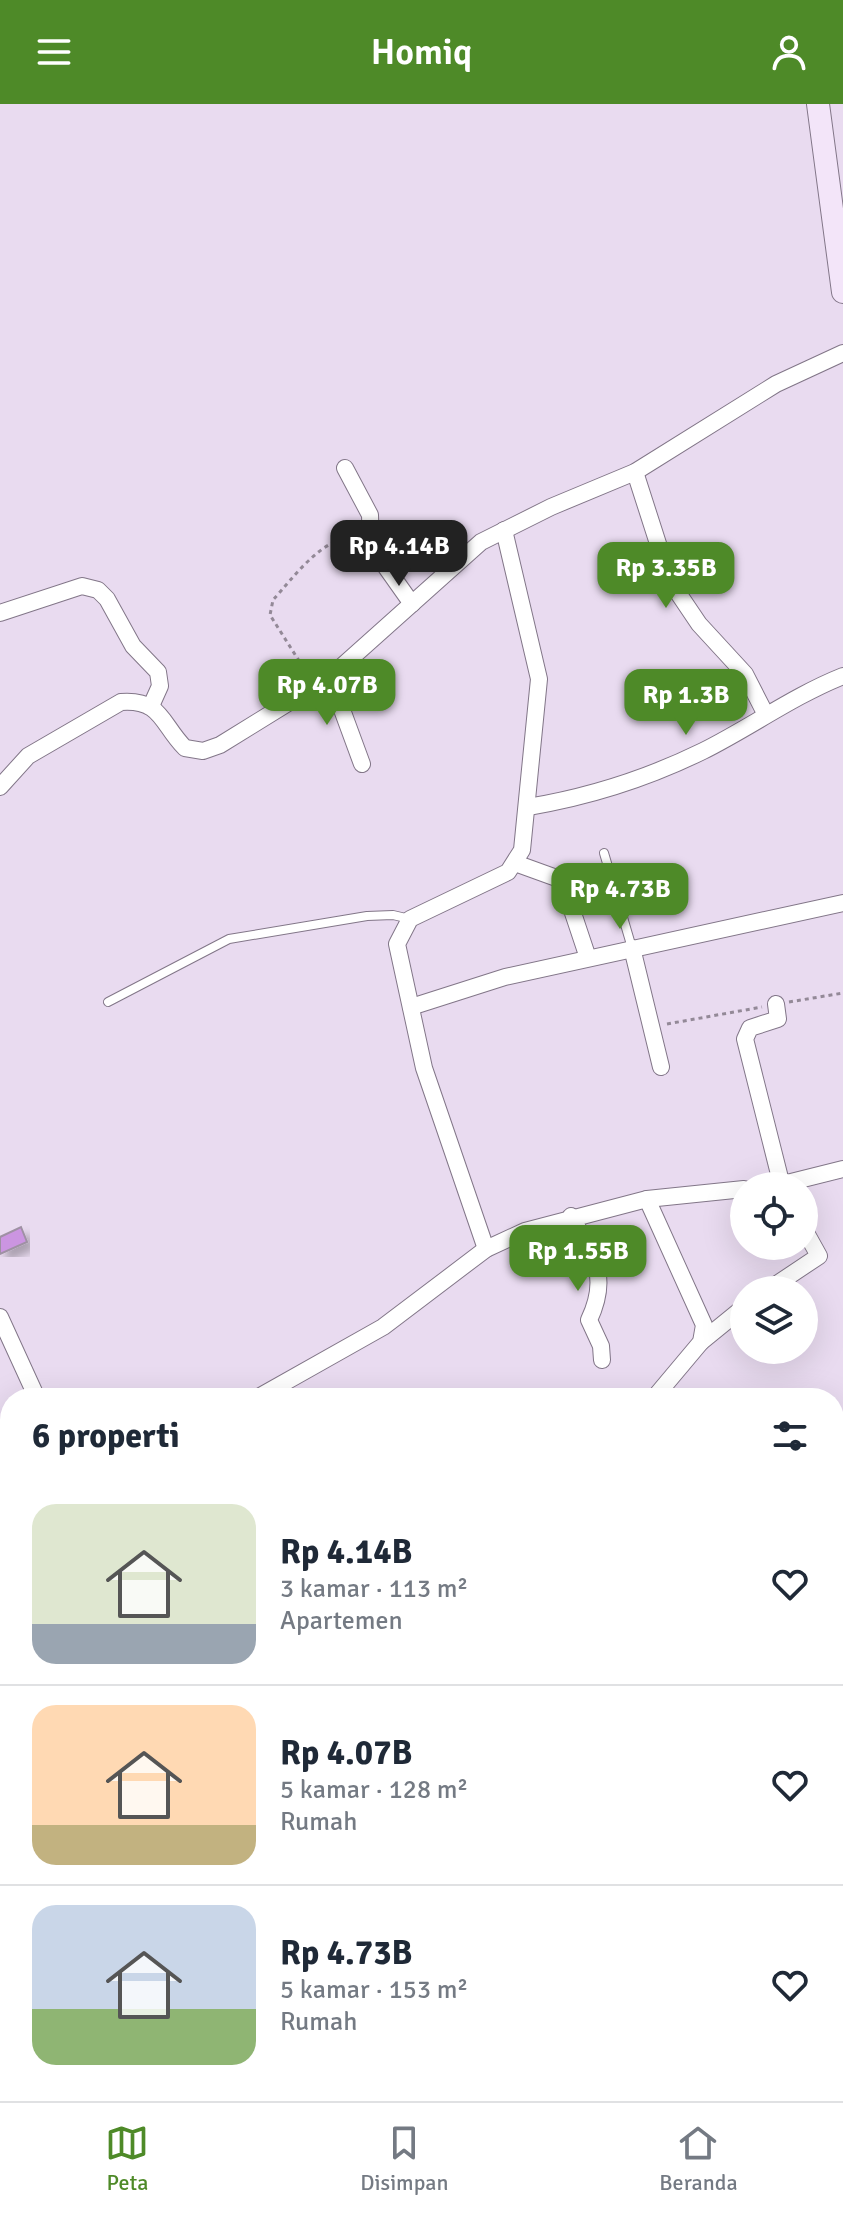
<!DOCTYPE html>
<html lang="id">
<meta charset="utf-8">
<style>
:root{--surface:#fff;--page:#f6f6f7;--text:#1f2937;--muted:#747a83;--line:#e0e1e3;--accent:#4e8a28}
body{margin:0;font-family:Signika,sans-serif;background:var(--page);color:var(--text);height:100vh;display:flex;flex-direction:column;font-size:30px;white-space:nowrap}
*{box-sizing:border-box;margin:0}
p{font-size:26px;color:var(--muted)}
.icon{flex:none;width:44px;height:44px;fill:none;stroke:currentColor;stroke-width:2;stroke-linecap:round;stroke-linejoin:round}
.map{position:relative;flex:1;overflow:hidden}
.details{position:absolute;left:0px;top:1284px;width:844px;height:714px;display:flex;flex-direction:column;background:var(--surface);border-radius:32px 32px 0 0;box-shadow:0 8px 32px #0002}
.details>*{flex:none}
.controls{position:absolute;left:730px;top:1068px;display:grid;gap:16px}
.controls a{display:grid;place-items:center;width:88px;height:88px;border-radius:50%;background:var(--surface);box-shadow:0 8px 32px #0002;font-size:40px}
.price{position:absolute;translate:-50% -68px;padding:0 18px;border-radius:16px;background:var(--accent);color:#fff;font-size:26px;line-height:52px;filter:drop-shadow(0 2px 4px #0008)}
.price::after{content:'';position:absolute;left:50%;top:48px;width:24px;height:18px;margin-left:-12px;background:inherit;clip-path:polygon(0 0,100% 0,50% 100%)}
.price.active{background:#222;color:#fff}
ul{padding:0;list-style:none}
li{display:flex;align-items:center;gap:24px;height:200px;padding:0 32px}
li+li{border-top:2px solid var(--line)}
li span{display:grid;place-items:center;flex:none;width:224px;height:160px;border-radius:24px;color:#555}
li>.icon{margin-inline-start:auto}
span .icon{width:96px;height:96px;fill:#fffc;stroke-width:1}
li b{font-size:34px}
h2{display:flex;justify-content:space-between;align-items:center;height:96px;padding:0 32px;font-size:34px}
header{display:flex;justify-content:space-between;align-items:center;height:104px;padding:0 32px;background:var(--accent);color:#fff;font-size:36px;font-weight:600}
.menu{display:flex;justify-content:space-around;align-items:center;height:112px;border-top:2px solid var(--line);background:var(--surface);font-size:22px;color:var(--muted)}
.menu a{display:grid;justify-items:center;gap:4px}
.menu .active{color:var(--accent)}
.map>svg:first-child{display:block}
.building{fill:#cb95e1;stroke:#9f91a4;stroke-width:2;filter:url(#shadow)}
.lines{fill:none;stroke-linecap:round;stroke-linejoin:round}
.lane-casing{stroke:#827688;stroke-width:10}
.street-casing{stroke:#827688;stroke-width:18}
.secondary-casing{stroke:#827688;stroke-width:24}
.path{stroke:#938997;stroke-width:3;stroke-dasharray:4 4;stroke-linecap:butt}
.lane{stroke:#fff;stroke-width:8}
.street{stroke:#fff;stroke-width:16}
.secondary{stroke:#f3e5f9;stroke-width:22}
</style>
<header><svg class="icon" aria-label="menu" viewBox="0 0 24 24"><path d="M4 6h16M4 12h16M4 18h16"/></svg>Homiq<svg class="icon" aria-label="person" viewBox="0 0 24 24"><circle cx="12" cy="8" r="4"/><path d="M4 21q1-7 8-7t8 7"/></svg></header>
<div class="map">
<svg width="843" height="1997" viewBox="0 0 843 1997">
<defs>
<filter id="shadow"><feDropShadow dx="7" dy="7" stdDeviation="4" flood-color="#0004"/></filter>
</defs>
<rect width="100%" height="100%" fill="#e9dbf0"/>
<path class="building" d="M21,1123L27,1138L0,1150V1133Z"/>
<g class="lines">
<defs>
<g id="lane">
<path d="M604,749L632,844"/>
<path d="M108,898L229,835L367,812L393,811L410,815"/>
<path d="M834,1921L843,1917"/>
<path d="M681,1997V1988"/>
</g>
<g id="street">
<path d="M345,364L370,411L371,442L412,500"/>
<path d="M635,368L670,477L699,520L745,570L766,611"/>
<path d="M0,509L82,482L98,486L107,495L133,542L158,568L160,582L151,602"/>
<path d="M330,573L362,660"/>
<path d="M0,683L28,652L121,598C162,595 161,620 185,644L203,647L220,641L330,573L481,438L551,403L635,368L776,280L843,249"/>
<path d="M528,703C588,693 648,674 703,647C751,623 793,592 843,572"/>
<path d="M515,759L562,776L588,854"/>
<path d="M632,844L661,963"/>
<path d="M776,900L778,915L750,924L745,935L782,1082"/>
<path d="M411,903L505,873L843,799"/>
<path d="M775,1082L843,1065"/>
<path d="M647,1095L704,1221L701,1238L654,1294"/>
<path d="M571,1112C593,1151 610,1172 589,1216L601,1242L602,1256"/>
<path d="M486,1145L424,964L397,840L410,815L508,768L522,746L539,575L504,426"/>
<path d="M768,1186L819,1152L804,1125"/>
<path d="M0,1213L37,1294"/>
<path d="M701,1238L744,1203"/>
<path d="M257,1294L383,1223L486,1145L525,1127L647,1095L744,1085"/>
<path d="M0,1448L10,1443"/>
<path d="M0,1704L10,1699"/>
<path d="M834,1706L843,1722"/>
<path d="M0,1851L10,1870"/>
<path d="M834,1890L843,1885"/>
<path d="M78,1988L84,1997"/>
<path d="M379,1988L381,1997"/>
<path d="M157,1997L172,1988"/>
</g>
<path id="secondary" d="M818,0L843,188"/>
</defs>
<use href="#lane" class="lane-casing"/>
<use href="#street" class="street-casing"/>
<use href="#secondary" class="secondary-casing"/>
<g class="path">
<path d="M308,571L270,511L273,496C293,474 325,429 357,434"/>
<path d="M789,898L843,889"/>
<path d="M667,920L762,903"/>
</g>
<use href="#lane" class="lane"/>
<use href="#street" class="street"/>
<use href="#secondary" class="secondary"/>
</g>
</svg>
<div class="controls">
<a><svg class="icon" aria-label="locate" viewBox="0 0 24 24"><circle cx="12" cy="12" r="6"/><path d="M12 2v4M12 18v4M2 12h4M18 12h4"/></svg></a>
<a><svg class="icon" aria-label="layers" viewBox="0 0 24 24"><path d="M12 4l9 5-9 5-9-5zM3 14l9 5 9-5"/></svg></a>
</div>
<b class="price active" style="left:399px;top:484px">Rp 4.14B</b>
<b class="price" style="left:666px;top:506px">Rp 3.35B</b>
<b class="price" style="left:327px;top:623px">Rp 4.07B</b>
<b class="price" style="left:686px;top:633px">Rp 1.3B</b>
<b class="price" style="left:620px;top:827px">Rp 4.73B</b>
<b class="price" style="left:578px;top:1189px">Rp 1.55B</b>
<section class="details">
<h2>6 properti<svg class="icon" aria-label="filters" viewBox="0 0 24 24"><path d="M4 7h16M4 17h16"/><circle cx="9" cy="7" r="2"/><circle cx="15" cy="17" r="2"/></svg></h2>
<ul>
<li><span style="background:linear-gradient(#dfe7d0 75%,#9aa5b1 0)"><svg class="icon" aria-label="home" viewBox="0 0 24 24"><path d="M3 11l9-7 9 7M6 9v11h12V9"/></svg></span><div><b>Rp 4.14B</b><p>3 kamar · 113 m²</p><p>Apartemen</p></div><svg class="icon" aria-label="heart" viewBox="0 0 24 24"><path d="M12 20l-8-8c-3-5 5-10 8-4 3-6 11-1 8 4z"/></svg></li>
<li><span style="background:linear-gradient(#ffd9b3 75%,#c2b280 0)"><svg class="icon" aria-label="home" viewBox="0 0 24 24"><path d="M3 11l9-7 9 7M6 9v11h12V9"/></svg></span><div><b>Rp 4.07B</b><p>5 kamar · 128 m²</p><p>Rumah</p></div><svg class="icon" aria-label="heart" viewBox="0 0 24 24"><path d="M12 20l-8-8c-3-5 5-10 8-4 3-6 11-1 8 4z"/></svg></li>
<li><span style="background:linear-gradient(#c9d6e8 65%,#8fb573 0)"><svg class="icon" aria-label="home" viewBox="0 0 24 24"><path d="M3 11l9-7 9 7M6 9v11h12V9"/></svg></span><div><b>Rp 4.73B</b><p>5 kamar · 153 m²</p><p>Rumah</p></div><svg class="icon" aria-label="heart" viewBox="0 0 24 24"><path d="M12 20l-8-8c-3-5 5-10 8-4 3-6 11-1 8 4z"/></svg></li>
</ul>
</section>
</div>
<nav class="menu">
<a class="active"><svg class="icon" aria-label="map" viewBox="0 0 24 24"><path d="M3 6l6-2 6 2 6-2v14l-6 2-6-2-6 2zM9 4v14M15 6v14"/></svg>Peta</a>
<a><svg class="icon" aria-label="saved" viewBox="0 0 24 24"><path d="M7 4h10v16l-5-4-5 4z"/></svg>Disimpan</a>
<a><svg class="icon" aria-label="home" viewBox="0 0 24 24"><path d="M3 11l9-7 9 7M6 9v11h12V9"/></svg>Beranda</a>
</nav>
